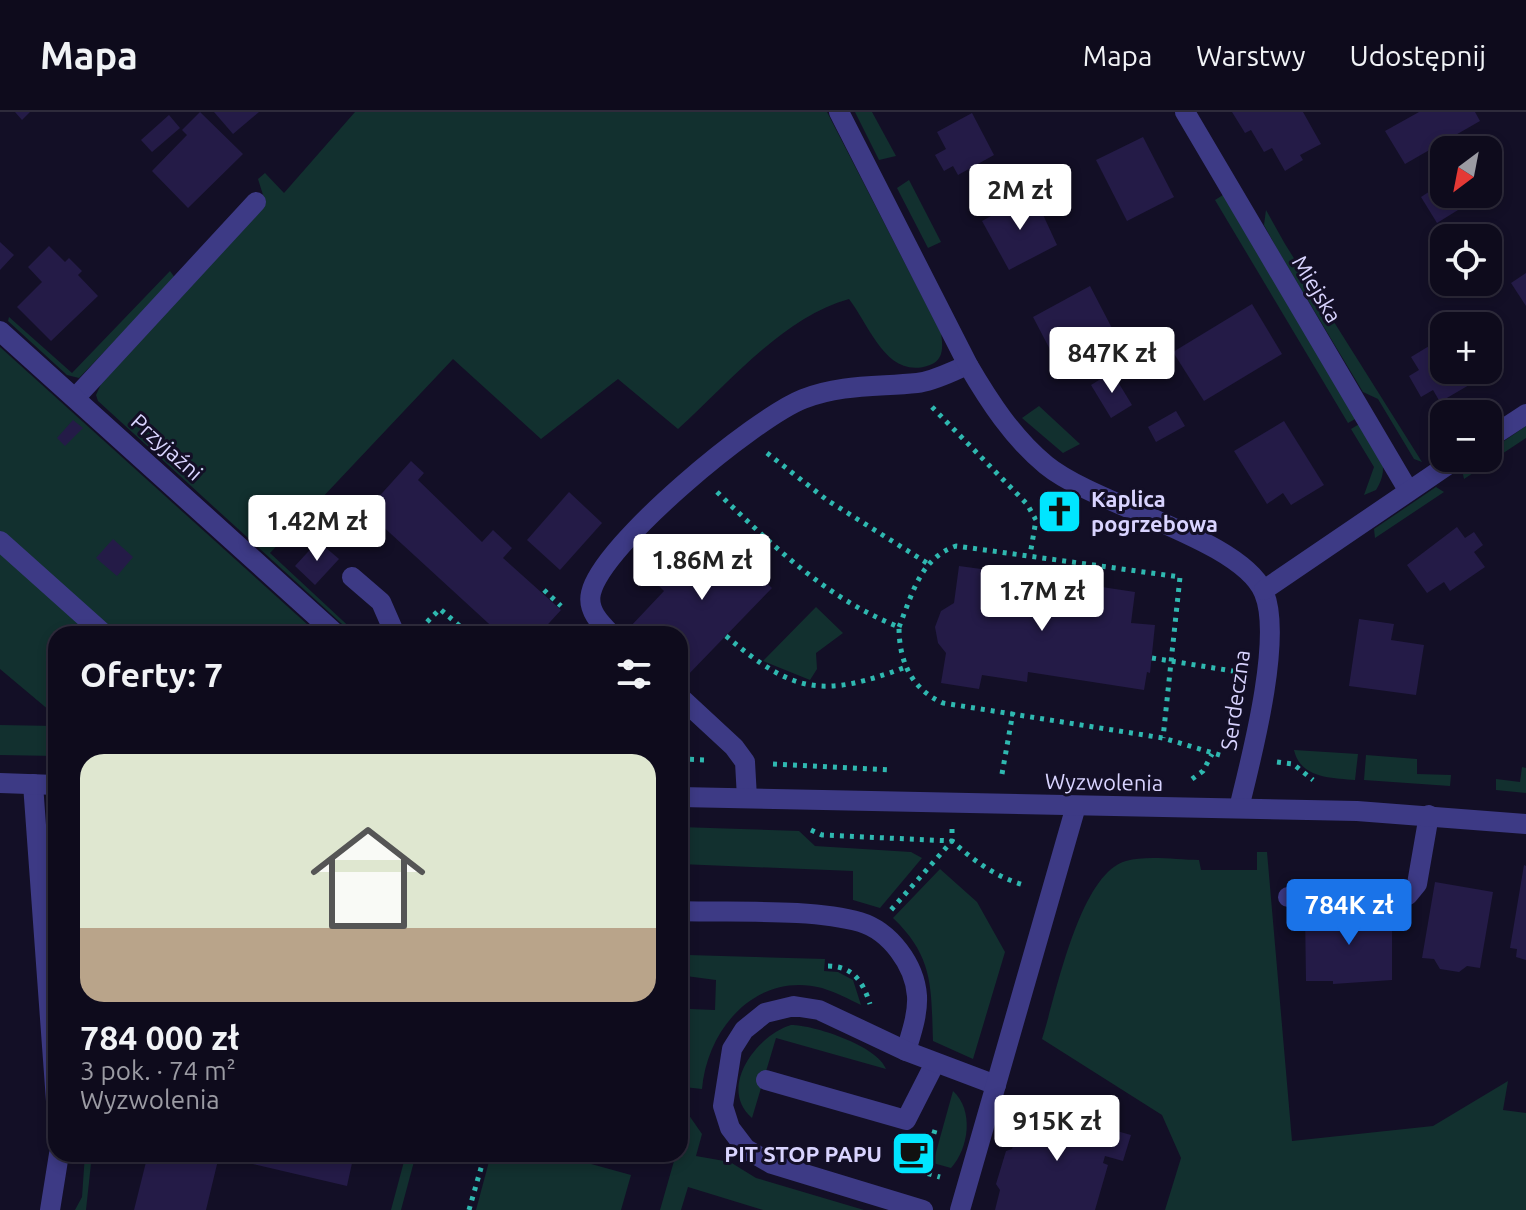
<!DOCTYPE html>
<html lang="pl">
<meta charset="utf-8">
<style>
:root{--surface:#0e0b1c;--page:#1c1929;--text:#f1f3f6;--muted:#9b9ba3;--line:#2e2b3b;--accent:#1a73e8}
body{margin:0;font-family:Ubuntu,sans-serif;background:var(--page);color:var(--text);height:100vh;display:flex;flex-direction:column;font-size:30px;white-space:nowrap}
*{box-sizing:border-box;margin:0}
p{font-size:26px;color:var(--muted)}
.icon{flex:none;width:44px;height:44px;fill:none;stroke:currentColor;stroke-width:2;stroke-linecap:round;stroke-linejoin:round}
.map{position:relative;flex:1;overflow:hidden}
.side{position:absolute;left:48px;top:514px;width:640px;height:536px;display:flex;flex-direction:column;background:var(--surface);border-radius:24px;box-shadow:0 4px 12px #0003,0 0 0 2px var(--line)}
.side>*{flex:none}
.needle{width:52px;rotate:212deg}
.controls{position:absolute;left:1430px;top:24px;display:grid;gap:16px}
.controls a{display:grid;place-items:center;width:72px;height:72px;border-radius:16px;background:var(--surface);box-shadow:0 4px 12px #0003,0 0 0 2px var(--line);font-size:40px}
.price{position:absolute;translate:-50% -68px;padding:0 18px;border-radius:8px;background:#fff;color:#222;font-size:26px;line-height:52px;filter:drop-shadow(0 2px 4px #0008)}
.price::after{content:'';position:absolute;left:50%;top:48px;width:24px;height:18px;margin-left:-12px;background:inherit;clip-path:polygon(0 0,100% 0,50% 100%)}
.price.active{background:var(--accent);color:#fff}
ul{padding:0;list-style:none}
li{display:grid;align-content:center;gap:16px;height:424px;padding:0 32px}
li span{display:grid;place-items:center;height:248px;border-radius:24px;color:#555}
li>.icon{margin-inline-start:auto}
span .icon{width:144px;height:144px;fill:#fffc;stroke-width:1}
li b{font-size:34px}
h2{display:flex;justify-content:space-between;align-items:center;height:96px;padding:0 32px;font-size:34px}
header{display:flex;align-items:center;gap:48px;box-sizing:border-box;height:112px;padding:0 40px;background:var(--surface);border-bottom:2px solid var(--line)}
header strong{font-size:38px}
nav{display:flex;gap:44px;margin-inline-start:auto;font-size:28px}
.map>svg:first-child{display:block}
.green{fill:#12302f}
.building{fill:#241b47}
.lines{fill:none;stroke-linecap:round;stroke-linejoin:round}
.path{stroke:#2fb8b0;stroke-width:5;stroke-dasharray:4 6;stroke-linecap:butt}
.service{stroke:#3d3a85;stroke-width:20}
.minor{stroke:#3d3a85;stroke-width:20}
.tertiary{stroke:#3d3a85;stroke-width:20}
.labels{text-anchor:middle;stroke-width:6;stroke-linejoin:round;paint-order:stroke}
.street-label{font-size:22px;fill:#d9d4ff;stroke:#130f26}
.poi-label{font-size:22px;font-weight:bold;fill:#d9d4ff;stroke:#130f26;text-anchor:start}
</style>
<header>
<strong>Mapa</strong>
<nav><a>Mapa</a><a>Warstwy</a><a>Udostępnij</a></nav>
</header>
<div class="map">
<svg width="1526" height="1098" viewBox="0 0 1526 1098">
<rect width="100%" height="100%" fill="#130f26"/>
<g class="green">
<path d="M355,0H827L941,221C943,234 944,248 930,253C887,269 870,214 849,187C782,206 729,271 678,317L618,267L541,327L453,247L270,441L357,522H353L98,289L96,283L101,272L264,86L258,67L265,61L284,81Z"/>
<path d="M855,0H872L896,44L879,48Z"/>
<path d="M909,68L941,130L928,136L897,76Z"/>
<path d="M1223,83L1357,306L1348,311L1215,88Z"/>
<path d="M1266,98L1285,132L1422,350L1414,347L1378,287L1363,280L1277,137L1264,113Z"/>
<path d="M170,159L175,166L79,266L67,263L8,209L9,205L72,261Z"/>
<path d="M0,235L318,522H56V604L0,557Z"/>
<path d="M1039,294L1080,332L1063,341L1022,306Z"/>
<path d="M1361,311C1376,333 1393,352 1376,378L1364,383L1374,355L1351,317Z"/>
<path d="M1526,314V326L1464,367L1462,357L1479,346H1488V340Z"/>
<path d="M1436,375L1444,380L1375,426L1374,417Z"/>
<path d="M816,495L843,521L816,541L817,557L810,568L763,549Z"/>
<path d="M0,613L56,614V644L0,643Z"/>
<path d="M1294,638L1358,642L1355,668C1331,666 1300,666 1294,638Z"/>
<path d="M1366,643L1417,647V662L1451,663L1450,674L1364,668Z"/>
<path d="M1522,655L1526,656V681L1496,678V667L1520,670Z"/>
<path d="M680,715L799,719L815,734L911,740L922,746L880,796L853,788V759L680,752Z"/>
<path d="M1257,740H1267L1292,1029L1433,1014L1508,969L1503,998L1526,1001V1098H1165L1181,1046L1162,1003L1042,927C1056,884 1079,762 1126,749C1147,743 1177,748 1199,748L1201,758H1257Z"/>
<path d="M940,757L977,790L1005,840L973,947L933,929C931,876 934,845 893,806Z"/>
<path d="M688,843L825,847L824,859L838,860L853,868L861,893C849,887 835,880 822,876C756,859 707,917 702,977L684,975L688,901L690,897L715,898L716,868L686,864Z"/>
<path d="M791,913C814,913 878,934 886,957L776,926L752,1006C717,976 757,923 791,913Z"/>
<path d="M953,979C974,998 969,1036 951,1056L933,1051Z"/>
<path d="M680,999H686L702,1022L696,1044L730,1050L756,1066L864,1098H763L688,1075L681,1098H660L676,1042H680Z"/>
<path d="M85,1042H92L86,1098H75L82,1085Z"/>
<path d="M406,1042H416L401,1098H391Z"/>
<path d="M491,1042H555L631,1063L621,1098H476Z"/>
</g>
<g class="building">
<path d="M15,0H30L22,8Z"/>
<path d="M200,0L243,42L188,96L152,59L187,23L182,18Z"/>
<path d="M214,0H259L233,22Z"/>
<path d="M1232,0H1303L1321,32L1300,43L1303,48L1285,59L1272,36L1264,40L1251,18L1245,21Z"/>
<path d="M1419,0H1475L1480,9L1405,52L1385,19Z"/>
<path d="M972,1L994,43L958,63L953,54L944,59L935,43L946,37L937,20Z"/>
<path d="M169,3L180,16L152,40L141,28Z"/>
<path d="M1143,25L1174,85L1127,109L1096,48Z"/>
<path d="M1441,72L1458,98L1437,111L1421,85Z"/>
<path d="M1033,81L1057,133L1009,158L982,109Z"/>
<path d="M0,130L14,143L0,158Z"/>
<path d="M49,134L65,150L69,146L82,159L78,163L98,184L51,229L17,195L42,170L28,155Z"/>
<path d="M1526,161V194L1511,171Z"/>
<path d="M1090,174L1114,220L1090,234L1087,228L1055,247L1033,205Z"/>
<path d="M1252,192L1282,242L1204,289L1173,240Z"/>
<path d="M1444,225V258H1488V251L1493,259L1440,290L1433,278L1421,285L1409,264L1419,258L1411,245Z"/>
<path d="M1112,260L1132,293L1111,306L1091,273Z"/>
<path d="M1176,299L1185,314L1156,330L1148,315Z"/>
<path d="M73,308L83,316L65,334L57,326Z"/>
<path d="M1284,309L1324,373L1291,393L1283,381L1267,392L1234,339Z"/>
<path d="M411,349L424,361L418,368L482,430L493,418L512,436L503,446L561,498L539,522H500L366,399Z"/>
<path d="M569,380L602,411L560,458L527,428Z"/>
<path d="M1049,384L1075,388L1071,416L1044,413Z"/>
<path d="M1457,415L1465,426L1474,420L1483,433L1474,440L1485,455L1450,479L1444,470L1427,481L1407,453Z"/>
<path d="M717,425L772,476L685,566L680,561V522H638L630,515L664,479L651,466L673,443L686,456Z"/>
<path d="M113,427L133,445L117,464L96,446Z"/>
<path d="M318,429L339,447L315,473L295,454Z"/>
<path d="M959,454L996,459L995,465L1062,475V469L1135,480L1131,511L1155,513L1150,561L1147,560L1144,578L1028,560L1027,570L982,563L979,577L941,571L946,541L938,531L935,515L941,499L954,491Z"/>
<path d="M1359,507L1394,512L1391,528L1424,533L1416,583L1349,574Z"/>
<path d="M1524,753L1526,754V848L1516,845L1517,837L1510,836Z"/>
<path d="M1435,770L1493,780L1480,856L1467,854L1459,860L1440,857L1434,847L1422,846Z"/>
<path d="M1392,799V868L1333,872V869H1306L1305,800Z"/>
<path d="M1025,993L1131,1023L1123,1049L1105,1044L1103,1051L1108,1053L1095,1098H995L1000,1078L996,1072L1006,1039L1012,1037Z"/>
<path d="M148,1042H354L347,1074L219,1044L206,1098H134Z"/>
</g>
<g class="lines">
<g class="path">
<path d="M932,295L1027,392L1036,408L1030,443"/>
<path d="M767,341L827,388L927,451"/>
<path d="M717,380C772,433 827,487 899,515C899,549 911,577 943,591L1163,626L1223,644"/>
<path d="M544,478L561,494"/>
<path d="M899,515C912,483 920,446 956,434L1180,465L1163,626"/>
<path d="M420,517L440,497L469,522"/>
<path d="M726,524C794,582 823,586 906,555"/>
<path d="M1152,546L1239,560"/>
<path d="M680,647L707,648"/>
<path d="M1277,650L1293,652L1313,668"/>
<path d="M773,652L891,658"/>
<path d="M1002,662L1013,600"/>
<path d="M1192,667L1203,659L1212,642"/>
<path d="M952,717V729C974,749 996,765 1024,773"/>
<path d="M811,718L822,723L952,729L891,798"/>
<path d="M828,854C853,854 863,870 870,892"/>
<path d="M935,1018L922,1060L940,1065"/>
<path d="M469,1098L485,1042"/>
</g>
<g class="service">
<path d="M76,285L256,90"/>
<path d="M0,429L104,522"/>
<path d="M352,465L381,490L395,522"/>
<path d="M611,522C600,511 587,498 591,481C602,432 755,306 803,287C841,272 878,275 917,271C935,269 952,259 968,253"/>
<path d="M680,585L734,635L745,650L747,686"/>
<path d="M1288,785L1408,783L1417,772L1429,703"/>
<path d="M680,799C732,801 811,796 860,810C890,819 915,853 917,884C918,903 911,922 906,939"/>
<path d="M766,968L906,1008L935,951"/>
<path d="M923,1098L772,1052L746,1037L730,1016L723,994L732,937L744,918L765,901L794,894L819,898L906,939L996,973"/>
</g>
<g class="minor">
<path d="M839,0L968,253C989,289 1013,326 1046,353C1096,394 1242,427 1264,481C1283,526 1251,647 1239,696"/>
<path d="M1185,0L1408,378"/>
<path d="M0,219L336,522"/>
<path d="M1488,327L1526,302"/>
<path d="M1264,478L1458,346"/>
<path d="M33,672L56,989"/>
<path d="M50,1098L59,1042"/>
<path d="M960,1098L1076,694"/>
</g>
<g class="tertiary">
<path d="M0,671L56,673"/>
<path d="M680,685L1357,699L1526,712"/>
</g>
</g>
<defs>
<symbol id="church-square" viewBox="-11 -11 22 22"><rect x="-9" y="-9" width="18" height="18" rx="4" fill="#00e5ff" stroke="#130f26"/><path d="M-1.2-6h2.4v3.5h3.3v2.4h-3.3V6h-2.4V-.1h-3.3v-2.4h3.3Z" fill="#111"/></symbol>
<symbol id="cafe-square" viewBox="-11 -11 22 22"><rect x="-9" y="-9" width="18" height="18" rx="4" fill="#00e5ff" stroke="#130f26"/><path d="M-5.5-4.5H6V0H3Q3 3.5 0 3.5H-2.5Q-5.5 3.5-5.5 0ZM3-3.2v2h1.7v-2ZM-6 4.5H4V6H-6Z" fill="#111"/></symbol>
</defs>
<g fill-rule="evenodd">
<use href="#church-square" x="1034" y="374" width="51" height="51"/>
<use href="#cafe-square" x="888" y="1016" width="51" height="51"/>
</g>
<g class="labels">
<g class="street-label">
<text transform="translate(1317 177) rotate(59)" y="8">Miejska</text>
<text transform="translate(167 335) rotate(42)" y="8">Przyjaźni</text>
<text transform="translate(1235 588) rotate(-82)" y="8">Serdeczna</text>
<text transform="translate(1104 670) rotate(1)" y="8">Wyzwolenia</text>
</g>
<g class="poi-label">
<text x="1091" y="395">Kaplica<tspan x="1091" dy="25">pogrzebowa</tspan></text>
<text x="882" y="1050" text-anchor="end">PIT STOP PAPU</text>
</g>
</g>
</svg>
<div class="controls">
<a><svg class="needle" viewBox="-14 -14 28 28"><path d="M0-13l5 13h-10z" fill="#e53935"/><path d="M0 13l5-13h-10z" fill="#9b9ba3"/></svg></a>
<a><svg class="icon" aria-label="locate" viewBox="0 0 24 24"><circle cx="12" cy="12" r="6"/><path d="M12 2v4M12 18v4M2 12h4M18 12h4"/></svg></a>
<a>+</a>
<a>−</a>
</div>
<b class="price" style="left:1020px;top:120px">2M zł</b>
<b class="price" style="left:1112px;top:283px">847K zł</b>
<b class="price" style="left:317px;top:451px">1.42M zł</b>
<b class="price" style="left:702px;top:490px">1.86M zł</b>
<b class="price" style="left:1042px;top:521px">1.7M zł</b>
<b class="price active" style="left:1349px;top:835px">784K zł</b>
<b class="price" style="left:1057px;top:1051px">915K zł</b>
<section class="side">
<h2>Oferty: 7<svg class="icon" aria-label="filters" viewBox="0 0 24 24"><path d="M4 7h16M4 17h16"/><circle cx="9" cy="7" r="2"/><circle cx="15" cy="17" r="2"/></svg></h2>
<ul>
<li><span style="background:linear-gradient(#dfe7d0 70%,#b9a48a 0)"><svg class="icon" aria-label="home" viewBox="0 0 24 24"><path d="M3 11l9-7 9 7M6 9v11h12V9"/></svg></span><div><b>784 000 zł</b><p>3 pok. · 74 m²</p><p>Wyzwolenia</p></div></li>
</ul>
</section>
</div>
